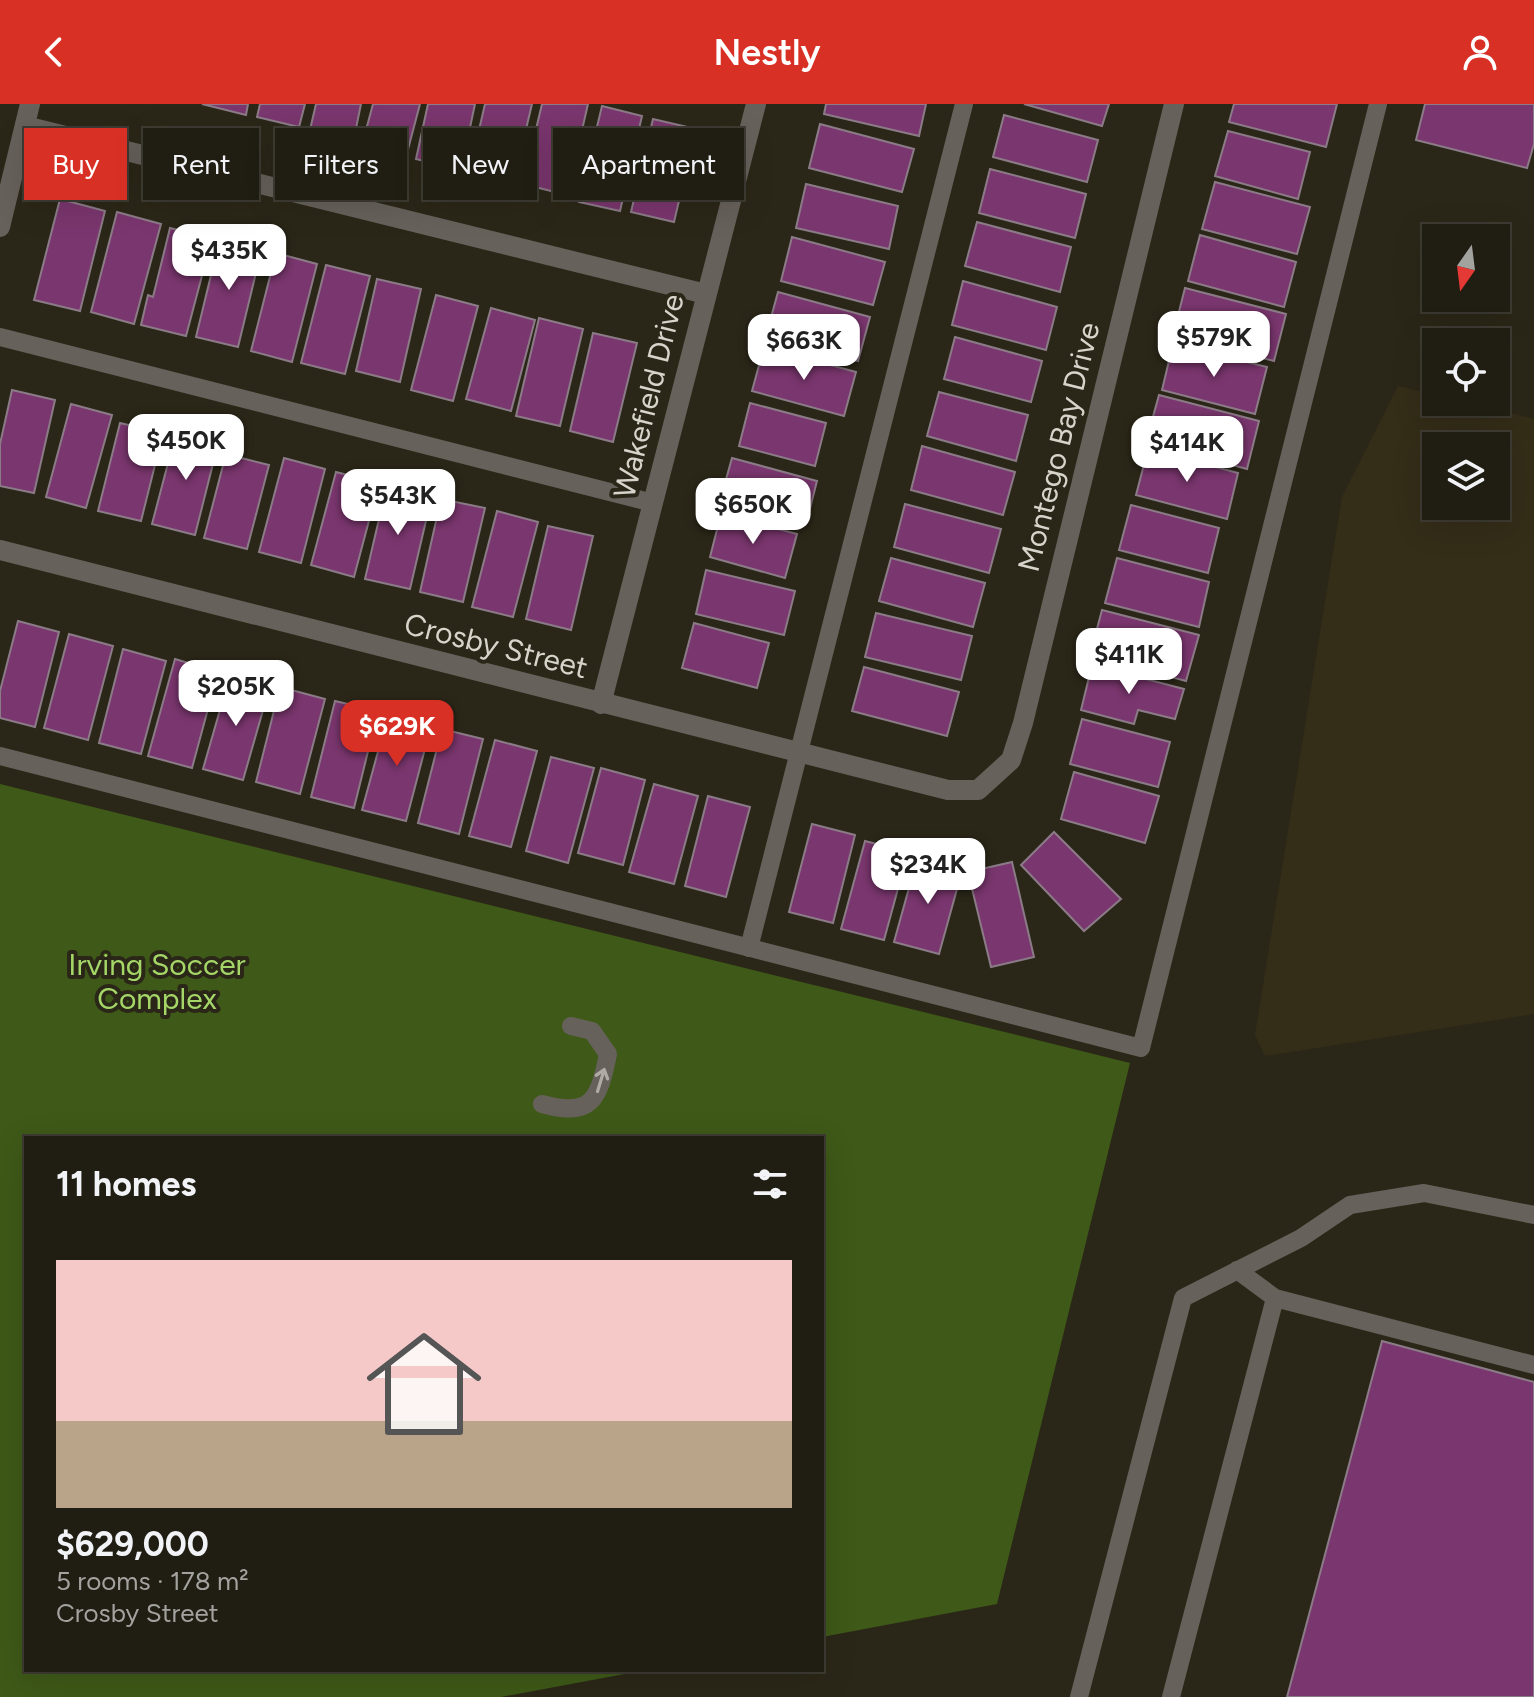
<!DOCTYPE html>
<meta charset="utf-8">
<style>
:root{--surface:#201d12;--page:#28261b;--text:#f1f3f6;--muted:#a2a29f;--line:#3d3b32;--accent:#d93025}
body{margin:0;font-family:Figtree,sans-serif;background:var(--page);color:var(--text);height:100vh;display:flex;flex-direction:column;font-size:30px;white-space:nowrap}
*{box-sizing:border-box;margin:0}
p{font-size:26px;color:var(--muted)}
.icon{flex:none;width:44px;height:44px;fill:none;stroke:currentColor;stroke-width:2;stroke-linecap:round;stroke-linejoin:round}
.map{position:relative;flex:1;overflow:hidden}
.drawer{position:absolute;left:24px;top:1032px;width:800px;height:536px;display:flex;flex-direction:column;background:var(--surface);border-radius:0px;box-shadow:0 8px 32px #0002,0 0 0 2px var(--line)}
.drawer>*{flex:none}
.banner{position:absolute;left:24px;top:24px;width:800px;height:72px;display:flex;gap:16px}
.needle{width:52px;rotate:194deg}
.buttons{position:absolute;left:1422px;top:120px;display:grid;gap:16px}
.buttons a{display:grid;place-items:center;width:88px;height:88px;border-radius:0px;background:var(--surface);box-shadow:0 8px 32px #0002,0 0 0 2px var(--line);font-size:40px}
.price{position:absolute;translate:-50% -68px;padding:0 18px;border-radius:16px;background:#fff;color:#222;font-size:26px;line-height:52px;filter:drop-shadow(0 2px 4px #0008)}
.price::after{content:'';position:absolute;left:50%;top:48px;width:24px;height:18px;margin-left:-12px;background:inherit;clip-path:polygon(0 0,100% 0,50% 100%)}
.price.current{background:var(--accent);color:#fff}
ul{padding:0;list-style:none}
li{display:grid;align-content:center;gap:16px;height:424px;padding:0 32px}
li span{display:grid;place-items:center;height:248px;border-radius:0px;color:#555}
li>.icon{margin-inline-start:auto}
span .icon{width:144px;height:144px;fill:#fffc;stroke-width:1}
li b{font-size:34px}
h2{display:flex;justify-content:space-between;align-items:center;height:96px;padding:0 32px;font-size:34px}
.tag{padding:0 28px;border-radius:0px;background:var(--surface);box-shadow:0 8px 32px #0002,0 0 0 2px var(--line);font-size:28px;line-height:72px}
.tag.current{background:var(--accent);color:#fff}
header{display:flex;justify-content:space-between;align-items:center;height:104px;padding:0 32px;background:var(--accent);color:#fff;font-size:36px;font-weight:600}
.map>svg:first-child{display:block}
.built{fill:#342d18;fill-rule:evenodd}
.green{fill:#3e5918}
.building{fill:#7a366e;stroke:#8b7b87;stroke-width:2}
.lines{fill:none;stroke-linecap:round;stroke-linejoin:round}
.lane{stroke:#67615b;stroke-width:18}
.street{stroke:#67615b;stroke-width:20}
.oneway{stroke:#b0aca4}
.labels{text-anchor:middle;stroke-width:8;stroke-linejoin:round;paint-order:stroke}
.street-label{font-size:30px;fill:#d7d4cb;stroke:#2b2718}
.park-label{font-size:30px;fill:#a4d768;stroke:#2b2718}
</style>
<header><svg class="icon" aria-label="back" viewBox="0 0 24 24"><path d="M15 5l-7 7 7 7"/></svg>Nestly<svg class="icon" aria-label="person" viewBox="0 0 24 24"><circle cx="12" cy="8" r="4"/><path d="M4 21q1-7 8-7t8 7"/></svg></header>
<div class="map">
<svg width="1534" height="1593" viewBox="0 0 1534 1593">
<rect width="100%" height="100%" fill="#2b2718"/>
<path class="built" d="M1398,282L1436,291V298H1464L1534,315V910L1265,952L1255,931L1342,393ZM1436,342H1496V402H1436Z"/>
<path class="green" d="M0,680L1130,959L997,1500L822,1533V1034H26V1566H646L501,1593H0Z"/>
<g class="building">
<path d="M202,0H248L246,11Z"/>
<path d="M260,0H305L299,23L257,13Z"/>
<path d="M316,0H361L353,39L309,30Z"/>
<path d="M373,0H420L406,53L362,41Z"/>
<path d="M428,0H475L461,66L416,55Z"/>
<path d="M485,0H532L513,80L469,69Z"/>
<path d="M542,0H588L567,91L523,80Z"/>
<path d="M826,0H926L919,32L824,10Z"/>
<path d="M1024,0H1109L1102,22Z"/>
<path d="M1234,0H1337L1326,43L1229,18Z"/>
<path d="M1425,0H1534V40L1527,64L1416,36Z"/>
<path d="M602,2L642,12L620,107L579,98Z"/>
<path d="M1004,11L1098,36L1087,78L993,53Z"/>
<path d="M653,15L696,25L674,118L631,108Z"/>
<path d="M820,20L914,45L902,88L809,64Z"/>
<path d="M1228,27L1310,48L1298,95L1215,72Z"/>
<path d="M990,65L1086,90L1075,134L979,109Z"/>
<path d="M1215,78L1310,103L1297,150L1202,125Z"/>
<path d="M806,80L898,102L889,145L796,124Z"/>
<path d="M60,95L105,107L80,207L34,196Z"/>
<path d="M117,108L161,120L134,220L91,208Z"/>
<path d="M977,118L1071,143L1060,188L965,162Z"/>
<path d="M170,124L212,134L186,232L141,221L148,191L153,193Z"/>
<path d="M1200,131L1296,158L1284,203L1188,177Z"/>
<path d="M792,133L885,158L873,201L781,177Z"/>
<path d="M220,134L262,144L238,243L196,233Z"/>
<path d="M276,149L317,160L292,258L251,247Z"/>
<path d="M326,161L370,172L345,270L301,259Z"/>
<path d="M377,175L421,185L400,278L356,267Z"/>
<path d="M963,177L1057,203L1046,246L952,221Z"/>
<path d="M1185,184L1286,210L1274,257L1173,231Z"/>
<path d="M778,188L870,213L858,257L766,232Z"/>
<path d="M436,191L478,202L453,297L411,286Z"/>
<path d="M491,204L535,216L511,307L466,295Z"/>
<path d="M539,214L583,225L560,322L516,312Z"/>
<path d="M593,229L637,239L613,338L570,327Z"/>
<path d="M955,233L1042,257L1031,298L944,275Z"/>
<path d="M1173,240L1267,263L1255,310L1162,286Z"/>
<path d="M764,243L856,268L844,312L752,287Z"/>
<path d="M12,286L55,296L34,389L0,382V340Z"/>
<path d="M939,288L1028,311L1016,357L927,332Z"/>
<path d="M1159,291L1259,317L1247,365L1146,338Z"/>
<path d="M750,299L826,319L815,362L739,342Z"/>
<path d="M71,300L112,311L86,404L46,393Z"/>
<path d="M120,319L163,329L141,417L98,407Z"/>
<path d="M177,325L219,336L195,431L152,420Z"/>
<path d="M922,342L1015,368L1003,411L911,386Z"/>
<path d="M1148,345L1238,369L1227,415L1136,391Z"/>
<path d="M226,350L269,361L247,445L204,434Z"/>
<path d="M284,354L325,365L301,459L259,448Z"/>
<path d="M732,354L817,377L806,420L720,397Z"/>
<path d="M336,368L379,379L354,473L311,461Z"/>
<path d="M387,381L432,391L410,485L365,475Z"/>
<path d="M441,395L485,404L463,498L420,488Z"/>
<path d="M905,400L1001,425L989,469L894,443Z"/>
<path d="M1131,401L1219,424L1208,469L1119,446Z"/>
<path d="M497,407L538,418L513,513L472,503Z"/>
<path d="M721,410L797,430L785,474L710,453Z"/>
<path d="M548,422L593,432L571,526L526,515Z"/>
<path d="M891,454L985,479L973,523L879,497Z"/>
<path d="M1117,454L1209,478L1199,523L1105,499Z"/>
<path d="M706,466L795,487L784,531L696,510Z"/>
<path d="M1102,506L1199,531L1186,577L1090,551Z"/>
<path d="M876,509L972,532L961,576L865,553Z"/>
<path d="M18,517L59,528L35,623L0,614V587Z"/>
<path d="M694,519L769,539L757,584L682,564Z"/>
<path d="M69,530L113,542L88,636L44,624Z"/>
<path d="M123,545L166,557L141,650L99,639Z"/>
<path d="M175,555L218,568L192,664L148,652Z"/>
<path d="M1092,561L1184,585L1175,615L1138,606L1134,620L1081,606Z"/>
<path d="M864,563L959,588L947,632L852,607Z"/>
<path d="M230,571L270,582L243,676L203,665Z"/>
<path d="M280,583L325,595L300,690L256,678Z"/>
<path d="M335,597L378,607L354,704L311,693Z"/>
<path d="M388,611L431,622L406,717L362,706Z"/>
<path d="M1082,615L1170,638L1158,683L1070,660Z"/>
<path d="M442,625L483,635L459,730L418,719Z"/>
<path d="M495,636L537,647L511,743L469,732Z"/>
<path d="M551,653L594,664L568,759L526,747Z"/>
<path d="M601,664L645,676L623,761L578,749Z"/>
<path d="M1074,668L1159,692L1145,739L1061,715Z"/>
<path d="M654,680L698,692L674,780L629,768Z"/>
<path d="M708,692L750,703L726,793L685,782Z"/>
<path d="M812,720L855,731L833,819L789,808Z"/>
<path d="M1054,728L1121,795L1084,827L1021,761Z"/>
<path d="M865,737L908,748L884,836L841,825Z"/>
<path d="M917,755L962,767L939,850L894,838Z"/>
<path d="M1012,758L1034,853L991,863L968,768Z"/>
<path d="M1382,1237L1534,1278V1593H1287Z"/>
</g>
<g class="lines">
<g class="lane">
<path d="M0,233L653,399"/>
<path d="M0,652L1141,944L1378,0"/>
<path d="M749,844L964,0"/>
<path d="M542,1000C592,1014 599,995 608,950L592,927L571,922"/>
<path d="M1237,1166L1275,1194L1534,1261"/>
<path d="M1079,1593L1183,1194L1301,1134L1350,1101L1424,1089L1534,1111"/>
<path d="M1171,1593L1275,1194"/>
</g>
<g class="street">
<path d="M25,22L706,190"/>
<path d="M0,123L30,0"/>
<path d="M0,446L948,686H978L1011,656L1023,619L1174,0"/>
<path d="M601,600L756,0"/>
</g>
</g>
<defs><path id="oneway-shaft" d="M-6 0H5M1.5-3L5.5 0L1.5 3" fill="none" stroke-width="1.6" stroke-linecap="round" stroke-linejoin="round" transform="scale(2)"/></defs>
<use class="oneway" href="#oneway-shaft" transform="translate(601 976) rotate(-73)"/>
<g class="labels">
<g class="street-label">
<text transform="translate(649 292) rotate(-76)" y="10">Wakefield Drive</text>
<text transform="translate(1059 343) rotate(-76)" y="10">Montego Bay Drive</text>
<text transform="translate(496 542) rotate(14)" y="10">Crosby Street</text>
</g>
<g class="park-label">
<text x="157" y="871">Irving Soccer<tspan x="157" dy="34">Complex</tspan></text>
</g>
</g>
</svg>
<div class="buttons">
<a><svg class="needle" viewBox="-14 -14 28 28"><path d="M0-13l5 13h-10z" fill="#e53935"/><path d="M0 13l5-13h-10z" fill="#a2a29f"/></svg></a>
<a><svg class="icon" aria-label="locate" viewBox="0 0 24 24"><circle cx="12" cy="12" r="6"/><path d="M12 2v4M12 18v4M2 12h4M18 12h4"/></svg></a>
<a><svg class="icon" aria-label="layers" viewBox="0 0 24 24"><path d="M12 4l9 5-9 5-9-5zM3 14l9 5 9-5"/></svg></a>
</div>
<b class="price" style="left:229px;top:188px">$435K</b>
<b class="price" style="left:1214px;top:275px">$579K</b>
<b class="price" style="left:804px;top:278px">$663K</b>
<b class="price" style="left:186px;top:378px">$450K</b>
<b class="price" style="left:1187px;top:380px">$414K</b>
<b class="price" style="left:398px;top:433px">$543K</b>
<b class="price" style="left:753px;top:442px">$650K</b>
<b class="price" style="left:1129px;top:592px">$411K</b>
<b class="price" style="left:236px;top:624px">$205K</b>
<b class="price current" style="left:397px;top:664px">$629K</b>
<b class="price" style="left:928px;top:802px">$234K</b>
<div class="banner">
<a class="tag current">Buy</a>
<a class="tag">Rent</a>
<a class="tag">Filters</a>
<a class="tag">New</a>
<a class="tag">Apartment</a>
</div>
<section class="drawer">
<h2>11 homes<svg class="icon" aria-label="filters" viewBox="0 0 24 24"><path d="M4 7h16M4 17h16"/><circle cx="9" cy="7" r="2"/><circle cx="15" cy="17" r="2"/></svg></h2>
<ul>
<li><span style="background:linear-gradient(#f6c9c9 65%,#b9a48a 0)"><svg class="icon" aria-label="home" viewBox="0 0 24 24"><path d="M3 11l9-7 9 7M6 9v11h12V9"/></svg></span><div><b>$629,000</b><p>5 rooms · 178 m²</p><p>Crosby Street</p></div></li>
</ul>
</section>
</div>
